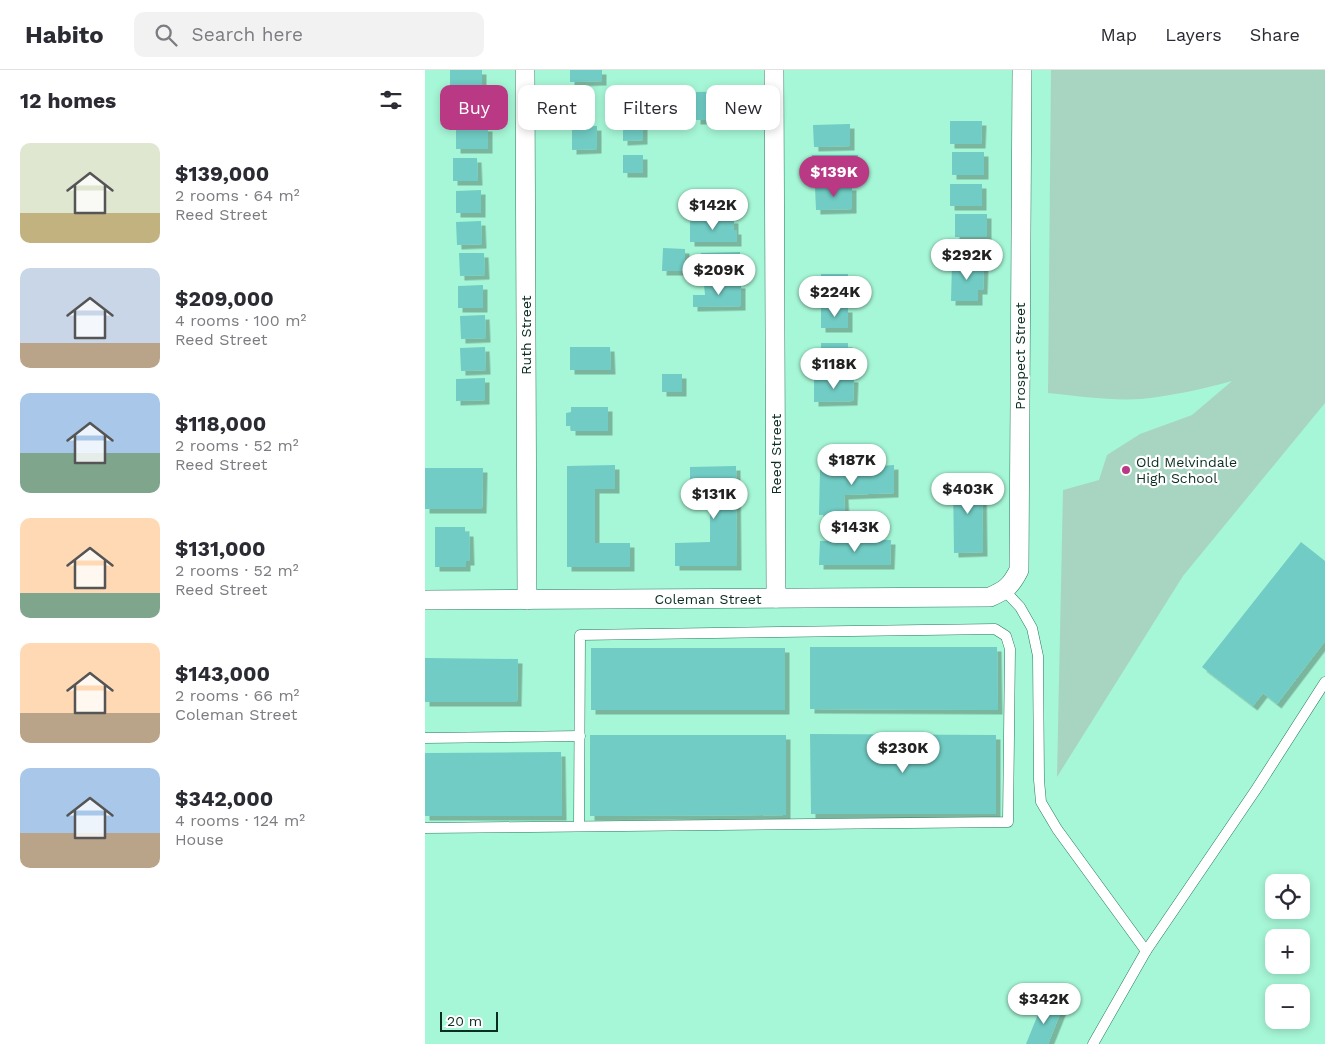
<!DOCTYPE html>
<meta charset="utf-8">
<style>
:root{--surface:#fff;--page:#f2f2f3;--text:#2b2b33;--muted:#7c7c81;--line:#e1e1e2;--accent:#b93985}
body{margin:0;font-family:"Work Sans",sans-serif;background:var(--page);color:var(--text);height:100vh;display:flex;flex-direction:column;font-size:19px;white-space:nowrap}
*{box-sizing:border-box;margin:0}
p{font-size:16px;color:var(--muted)}
.icon{flex:none;width:28px;height:28px;fill:none;stroke:currentColor;stroke-width:2;stroke-linecap:round;stroke-linejoin:round}
.map{position:relative;flex:1;overflow:hidden}
.sheet{display:flex;flex-direction:column;background:var(--surface);width:425px}
.sheet>*{flex:none}
.hud{position:absolute;left:15px;top:15px;width:475px;height:45px;display:flex;gap:10px}
.controls{position:absolute;left:840px;top:804px;display:grid;gap:10px}
.controls a{display:grid;place-items:center;width:45px;height:45px;border-radius:10px;background:var(--surface);box-shadow:0 2px 8px #0003;font-size:25px}
.scale{position:absolute;left:15px;bottom:12px;width:58px;box-sizing:border-box;padding-left:5px;border:2px solid #0b2d22;border-top:0;font-size:14px;line-height:18px;white-space:nowrap;color:#0b2d22;-webkit-text-stroke:4px #fff;paint-order:stroke}
.price{position:absolute;translate:-50% -42px;padding:0 11px;border-radius:18px;background:#fff;color:#222;font-size:16px;line-height:32px;filter:drop-shadow(0 1px 2px #0008)}
.price::after{content:'';position:absolute;left:50%;top:30px;width:15px;height:11px;margin-left:-8px;background:inherit;clip-path:polygon(0 0,100% 0,50% 100%)}
.price.selected{background:var(--accent);color:#fff}
ul{padding:0;list-style:none}
li{display:flex;align-items:center;gap:15px;height:125px;padding:0 20px}
li span{display:grid;place-items:center;flex:none;width:140px;height:100px;border-radius:10px;color:#555}
li>.icon{margin-inline-start:auto}
span .icon{width:60px;height:60px;fill:#fffc;stroke-width:1}
li b{font-size:21px}
h2{display:flex;justify-content:space-between;align-items:center;height:60px;padding:0 20px;font-size:21px}
.pill{padding:0 18px;border-radius:10px;background:var(--surface);box-shadow:0 2px 8px #0003;font-size:18px;line-height:45px}
.pill.selected{background:var(--accent);color:#fff}
header{display:flex;align-items:center;gap:30px;box-sizing:border-box;height:70px;padding:0 25px;background:var(--surface);border-bottom:1px solid var(--line)}
header strong{font-size:24px}
nav{display:flex;gap:28px;margin-inline-start:auto;font-size:18px}
.search{width:350px;height:45px;background:var(--page);display:flex;align-items:center;gap:12px;box-sizing:border-box;padding:0 18px;border-radius:10px;color:var(--muted);font-size:19px}
main{display:flex;flex:1;min-height:0}
.map>svg:first-child{display:block}
.green{fill:#a7d5c2}
.building{fill:#6fccc4;filter:url(#shadow)}
.lines{fill:none;stroke-linecap:round;stroke-linejoin:round}
.lane-casing{stroke:#26795f;stroke-width:11}
.street-casing{stroke:#26795f;stroke-width:20}
.lane{stroke:#fff;stroke-width:10}
.street{stroke:#fff;stroke-width:19}
.poi-dot{fill:#b93985;stroke:#fff;stroke-width:2}
.labels{text-anchor:middle;stroke-width:4.5;stroke-linejoin:round;paint-order:stroke}
.street-label{font-size:14px;fill:#0b2d22;stroke:#fff}
.poi-label{font-size:14px;fill:#0b2d22;stroke:#fff;text-anchor:start}
</style>
<header>
<strong>Habito</strong>
<div class="search"><svg class="icon" aria-label="search" viewBox="0 0 24 24"><circle cx="10" cy="10" r="6"/><path d="M15 15l6 6"/></svg>Search here</div>
<nav><a>Map</a><a>Layers</a><a>Share</a></nav>
</header>
<main>
<section class="sheet">
<h2>12 homes<svg class="icon" aria-label="filters" viewBox="0 0 24 24"><path d="M4 7h16M4 17h16"/><circle cx="9" cy="7" r="2"/><circle cx="15" cy="17" r="2"/></svg></h2>
<ul>
<li><span style="background:linear-gradient(#dfe7d0 70%,#c2b280 0)"><svg class="icon" aria-label="home" viewBox="0 0 24 24"><path d="M3 11l9-7 9 7M6 9v11h12V9"/></svg></span><div><b>$139,000</b><p>2 rooms · 64 m²</p><p>Reed Street</p></div></li>
<li><span style="background:linear-gradient(#c9d6e8 75%,#b9a48a 0)"><svg class="icon" aria-label="home" viewBox="0 0 24 24"><path d="M3 11l9-7 9 7M6 9v11h12V9"/></svg></span><div><b>$209,000</b><p>4 rooms · 100 m²</p><p>Reed Street</p></div></li>
<li><span style="background:linear-gradient(#a9c7e8 60%,#7fa58c 0)"><svg class="icon" aria-label="home" viewBox="0 0 24 24"><path d="M3 11l9-7 9 7M6 9v11h12V9"/></svg></span><div><b>$118,000</b><p>2 rooms · 52 m²</p><p>Reed Street</p></div></li>
<li><span style="background:linear-gradient(#ffd9b3 75%,#7fa58c 0)"><svg class="icon" aria-label="home" viewBox="0 0 24 24"><path d="M3 11l9-7 9 7M6 9v11h12V9"/></svg></span><div><b>$131,000</b><p>2 rooms · 52 m²</p><p>Reed Street</p></div></li>
<li><span style="background:linear-gradient(#ffd9b3 70%,#b9a48a 0)"><svg class="icon" aria-label="home" viewBox="0 0 24 24"><path d="M3 11l9-7 9 7M6 9v11h12V9"/></svg></span><div><b>$143,000</b><p>2 rooms · 66 m²</p><p>Coleman Street</p></div></li>
<li><span style="background:linear-gradient(#a9c7e8 65%,#b9a48a 0)"><svg class="icon" aria-label="home" viewBox="0 0 24 24"><path d="M3 11l9-7 9 7M6 9v11h12V9"/></svg></span><div><b>$342,000</b><p>4 rooms · 124 m²</p><p>House</p></div></li>
</ul>
</section>
<div class="map">
<svg width="900" height="974" viewBox="0 0 900 974">
<defs>
<filter id="shadow"><feDropShadow dx="4.5" dy="4.5" stdDeviation="0" flood-color="#0004"/></filter>
</defs>
<rect width="100%" height="100%" fill="#a6f7d7"/>
<path class="green" d="M626,0H900V333L758,506L632,707L638,420L674,410L682,385L715,364L767,345L807,311C778,319 746,326 716,329C686,331 653,326 623,323Z"/>
<g class="building">
<rect x="25" y="0" width="32" height="18"/>
<path d="M145,0H177V11L145,12Z"/>
<path d="M317,21V50H271V22Z"/>
<path d="M31,26H60V48H30Z"/>
<path d="M525,51H557L556,74H525Z"/>
<path d="M198,53H218V70L198,71Z"/>
<path d="M425,54V76L389,77L388,55Z"/>
<path d="M172,56V79L147,80V57Z"/>
<rect x="31" y="57" width="32" height="22"/>
<rect x="527" y="82" width="32" height="23"/>
<rect x="198" y="85" width="20" height="18"/>
<path d="M387,85H433V102H427V109H394V101H387Z"/>
<path d="M28,88H52L53,111H28Z"/>
<rect x="525" y="114" width="32" height="22"/>
<path d="M427,116V139L391,140L390,117Z"/>
<path d="M56,120V143H31V121Z"/>
<rect x="530" y="144" width="32" height="23"/>
<path d="M309,149V160H312V172H265V150Z"/>
<path d="M56,151L57,174L32,175L31,152Z"/>
<path d="M238,178L260,179V201H237Z"/>
<path d="M315,182V204L276,205V183Z"/>
<path d="M34,183H59L60,205L35,206Z"/>
<path d="M527,193H559L558,220H553V231H526Z"/>
<rect x="396" y="204" width="27" height="20"/>
<path d="M279,214H316V236L268,237V225H280Z"/>
<path d="M58,215V238H33V216Z"/>
<rect x="396" y="238" width="27" height="20"/>
<path d="M60,245L61,268L36,269L35,246Z"/>
<rect x="396" y="273" width="27" height="21"/>
<path d="M60,277L61,300L36,301L35,278Z"/>
<path d="M145,277H185L186,300H145Z"/>
<rect x="237" y="304" width="20" height="18"/>
<path d="M60,308V330L31,331V309Z"/>
<path d="M389,308H429L428,331L389,332Z"/>
<path d="M146,337H183V361H146V356H141V343L146,342Z"/>
<path d="M190,395V419H170V473H205V497H142V396Z"/>
<path d="M469,395V423L419,425L420,444L394,445L395,400Z"/>
<path d="M311,396L312,496H250V473L285,472V418H265V397Z"/>
<path d="M0,398H58L57,439H0Z"/>
<path d="M557,407L558,482L529,483L528,408Z"/>
<path d="M10,457H40V462H44L45,491H41V497H10Z"/>
<path d="M466,470L465,495H394L395,471Z"/>
<path d="M876,472L900,491V571L852,634L838,623L828,636L777,597Z"/>
<path d="M385,577H572L573,640L385,639Z"/>
<rect x="166" y="578" width="194" height="62"/>
<path d="M0,588L93,589L92,632H0Z"/>
<path d="M385,664L571,665V744H386Z"/>
<path d="M165,665H361V745L165,746Z"/>
<path d="M136,682L137,746H0V683Z"/>
<path d="M618,932L637,939L623,974H601Z"/>
</g>
<g class="lines">
<defs>
<g id="lane">
<path d="M579,520L595,537L607,558L613,586L614,710L616,732L632,759L721,881L668,974"/>
<path d="M0,668L155,666"/>
<path d="M0,758L583,752L585,579L581,566L570,559L155,565L154,756"/>
<path d="M721,881L832,718L900,612"/>
</g>
<g id="street">
<path d="M100,0L102,530"/>
<path d="M349,0L351,528"/>
<path d="M0,530L565,527C581,520 586,516 594,500L597,0"/>
</g>
</defs>
<use href="#lane" class="lane-casing"/>
<use href="#street" class="street-casing"/>
<use href="#lane" class="lane"/>
<use href="#street" class="street"/>
</g>
<circle class="poi-dot" cx="701" cy="400" r="5"/>
<g class="labels">
<g class="street-label">
<text transform="translate(101 265) rotate(-90)" y="5">Ruth Street</text>
<text transform="translate(595 286) rotate(-90)" y="5">Prospect Street</text>
<text transform="translate(351 384) rotate(-90)" y="5">Reed Street</text>
<text x="283" y="534">Coleman Street</text>
</g>
<g class="poi-label">
<text x="711" y="397">Old Melvindale<tspan x="711" dy="16">High School</tspan></text>
</g>
</g>
</svg>
<div class="controls">
<a><svg class="icon" aria-label="locate" viewBox="0 0 24 24"><circle cx="12" cy="12" r="6"/><path d="M12 2v4M12 18v4M2 12h4M18 12h4"/></svg></a>
<a>+</a>
<a>−</a>
</div>
<div class="scale">20 m</div>
<b class="price selected" style="left:409px;top:128px">$139K</b>
<b class="price" style="left:288px;top:161px">$142K</b>
<b class="price" style="left:542px;top:211px">$292K</b>
<b class="price" style="left:294px;top:226px">$209K</b>
<b class="price" style="left:410px;top:248px">$224K</b>
<b class="price" style="left:409px;top:320px">$118K</b>
<b class="price" style="left:427px;top:416px">$187K</b>
<b class="price" style="left:543px;top:445px">$403K</b>
<b class="price" style="left:289px;top:450px">$131K</b>
<b class="price" style="left:430px;top:483px">$143K</b>
<b class="price" style="left:478px;top:704px">$230K</b>
<b class="price" style="left:619px;top:955px">$342K</b>
<div class="hud">
<a class="pill selected">Buy</a>
<a class="pill">Rent</a>
<a class="pill">Filters</a>
<a class="pill">New</a>
</div>
</div>
</main>
